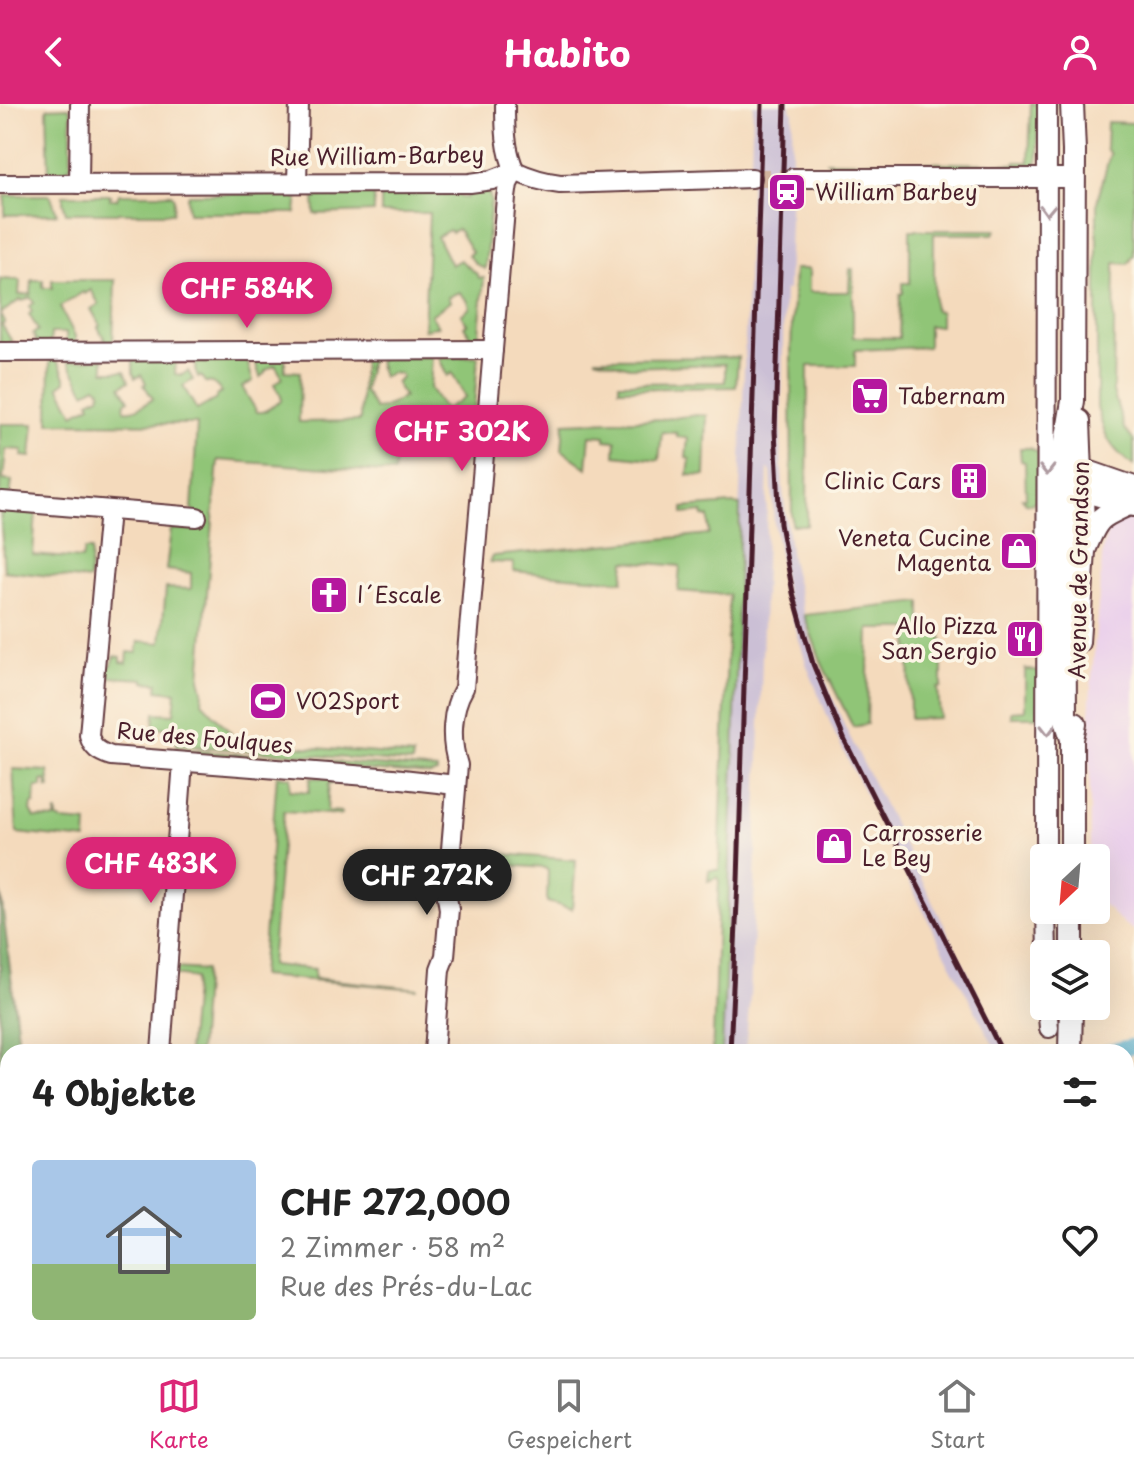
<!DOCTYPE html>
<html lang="de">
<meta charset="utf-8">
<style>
:root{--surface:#fff;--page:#f6f6f6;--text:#222;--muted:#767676;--line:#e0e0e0;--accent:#db2777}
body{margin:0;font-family:"Playpen Sans",sans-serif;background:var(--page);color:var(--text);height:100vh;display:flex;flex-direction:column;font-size:30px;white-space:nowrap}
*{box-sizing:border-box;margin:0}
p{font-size:26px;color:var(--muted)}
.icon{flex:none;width:44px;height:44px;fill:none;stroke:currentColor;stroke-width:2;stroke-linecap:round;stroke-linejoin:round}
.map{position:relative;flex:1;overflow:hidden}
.panel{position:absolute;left:0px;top:940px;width:1134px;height:314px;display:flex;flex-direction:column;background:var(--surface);border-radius:24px 24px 0 0;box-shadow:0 8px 32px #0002}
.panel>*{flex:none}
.needle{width:52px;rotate:206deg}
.buttons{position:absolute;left:1030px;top:740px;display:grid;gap:16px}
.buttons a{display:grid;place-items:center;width:80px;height:80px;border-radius:8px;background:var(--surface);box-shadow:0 8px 32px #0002;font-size:40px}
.price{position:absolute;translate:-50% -68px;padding:0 18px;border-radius:28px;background:var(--accent);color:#fff;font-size:26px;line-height:52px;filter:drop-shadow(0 2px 4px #0008)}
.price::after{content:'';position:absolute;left:50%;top:48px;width:24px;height:18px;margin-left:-12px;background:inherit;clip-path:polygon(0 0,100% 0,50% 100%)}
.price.selected{background:#222;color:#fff}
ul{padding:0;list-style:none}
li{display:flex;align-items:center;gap:24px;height:200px;padding:0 32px}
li+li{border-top:2px solid var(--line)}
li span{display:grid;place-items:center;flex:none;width:224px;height:160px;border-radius:8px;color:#555}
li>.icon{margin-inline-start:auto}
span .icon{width:96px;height:96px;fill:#fffc;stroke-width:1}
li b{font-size:34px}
h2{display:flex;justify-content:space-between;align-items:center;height:96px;padding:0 32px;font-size:34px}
header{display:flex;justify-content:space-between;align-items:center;height:104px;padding:0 32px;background:var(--accent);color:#fff;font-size:36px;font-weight:700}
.dock{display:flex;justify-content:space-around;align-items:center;height:112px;border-top:2px solid var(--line);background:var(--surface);font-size:22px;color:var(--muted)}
.dock a{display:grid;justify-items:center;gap:4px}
.dock .selected{color:var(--accent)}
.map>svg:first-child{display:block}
.built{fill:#ebd1eb}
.industrial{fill:#cbbfd5}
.green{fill:#90c577;stroke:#6d7251;stroke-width:2}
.forest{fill:#74aa68;stroke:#5f644a;stroke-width:2}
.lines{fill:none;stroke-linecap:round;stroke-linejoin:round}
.canal{stroke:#4da9cb;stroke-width:16}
.minor-tunnel{stroke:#d2b59f;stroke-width:18;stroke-dasharray:18 9;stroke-linecap:butt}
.minor-casing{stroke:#643b41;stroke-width:22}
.major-casing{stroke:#643b41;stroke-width:26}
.minor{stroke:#fff;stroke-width:18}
.major{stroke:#fff;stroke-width:22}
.rail{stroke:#4a1f2b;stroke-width:5}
.oneway{stroke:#ae9aa0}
.labels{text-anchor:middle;stroke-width:7;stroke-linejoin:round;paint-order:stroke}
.street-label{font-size:22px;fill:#4a1f2b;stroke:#fcf5e5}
.poi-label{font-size:22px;fill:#4a1f2b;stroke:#fcf5e5;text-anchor:start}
</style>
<header><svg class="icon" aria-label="back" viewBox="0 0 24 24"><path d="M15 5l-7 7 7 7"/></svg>Habito<svg class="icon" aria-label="person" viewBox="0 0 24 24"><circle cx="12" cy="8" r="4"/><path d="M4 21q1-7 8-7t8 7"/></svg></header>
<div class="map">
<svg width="1134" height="1253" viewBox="0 0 1134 1253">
<rect width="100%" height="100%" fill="#fcf5e5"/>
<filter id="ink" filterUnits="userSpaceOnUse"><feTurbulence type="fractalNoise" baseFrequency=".0125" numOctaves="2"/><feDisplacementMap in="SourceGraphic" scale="16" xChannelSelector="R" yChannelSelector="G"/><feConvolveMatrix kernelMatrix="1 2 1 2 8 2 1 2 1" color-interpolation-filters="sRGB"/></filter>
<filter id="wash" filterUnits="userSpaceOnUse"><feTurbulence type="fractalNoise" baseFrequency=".006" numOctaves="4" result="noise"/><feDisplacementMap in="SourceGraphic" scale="32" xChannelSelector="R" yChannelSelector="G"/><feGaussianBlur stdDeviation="1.8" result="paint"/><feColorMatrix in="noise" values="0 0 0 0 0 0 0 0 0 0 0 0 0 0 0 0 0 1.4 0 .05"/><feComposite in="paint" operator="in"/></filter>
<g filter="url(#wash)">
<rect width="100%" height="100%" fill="#f4dabc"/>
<g class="built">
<path d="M1124,413L1134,414V827L1116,814L1108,804L1096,796V754H1090V596L1103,444L1110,418Z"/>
<path d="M1134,971V1136L1126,1129V973Z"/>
</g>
<path class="industrial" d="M753,0H790L791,7L793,8L788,186H784L781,350L783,387L791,455L807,524L818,558L845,623L1008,948H997L935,830L834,628L807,562L786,493L774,419L771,368L768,364L755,779L750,893L745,948H722L734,660L737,476Z"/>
<g class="green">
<path d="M1031,0H1038V55L1035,61L1030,64L842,65L835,64L827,57L1016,60V58H1029Z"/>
<path d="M69,3L71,6V61L61,72L49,74L47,4Z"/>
<path d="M1107,18L1134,19V151L1128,160L1115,159L1113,288L1124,324L1134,337V362C1110,345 1105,333 1097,304V98L1110,50L1106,45Z"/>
<path d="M485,88L489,90L491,96L485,165L476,160L468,151L472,148L458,125L451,128L449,126L437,133L451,161L460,156L478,171L479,174H484L478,239H474L464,222L467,220L461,211L470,204L468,197L459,188L448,193L450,198L431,211L438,222L424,226L429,109H381V91L384,89H459L460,93L467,94L468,89Z"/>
<path d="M296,89L298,90L296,109H188L187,92L188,90Z"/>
<path d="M371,89L374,91V108L315,110L314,90Z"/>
<path d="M119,90H171L174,93L173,109H66L63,98V91H112L110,92V95H117Z"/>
<path d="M6,91H49L51,92L57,110L5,111V93Z"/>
<path d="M910,126H996L994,130H934V206L940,208V222H928V243L855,246V262H808L807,421H792L791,248L794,165H809V188H849L850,165H853V233L899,234L900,190L903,189V179H910Z"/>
<path d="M0,175L20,176L19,191L31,190L32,176H43V184H52V176H115L113,241L108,242L98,223L100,221L91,205L99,200L91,186L85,190L83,188L60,203L75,232V241H66V229H51L50,241H38L33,230L38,226L29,210L32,208L30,202L34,199L30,193L23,197L21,195L0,210L5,218L2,221L14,241H0Z"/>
<path d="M371,252L372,257L369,259L364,287L375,305L384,304L404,293L396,279L402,273L400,270L390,269L383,273L378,258L383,252L432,253L430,284L443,304H447L465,293L452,269L447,272L439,254L478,252L473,318H465L462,359L396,354L394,369L218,356L200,575L203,586L202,598L231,629V637L413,652L412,659L176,641L177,625L154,623L155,609L174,610L176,588L157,586L158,579L144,578V575L109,573L102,574V561L111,562L115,553L113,552L121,553V558L127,559L128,548L137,549L139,537L161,539L166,484L191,485V469L166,466L171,425L195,426L197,413L192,406L197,320L49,319L50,254C61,255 63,269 66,277L59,282L74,310L91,301L89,297L100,292L101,286L96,282L85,288L68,257L104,254V267H125L129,277L121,282L129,296L125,298L124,306C135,308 143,301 153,295L144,281L146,279L141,271L135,274L133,268V253H176L175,270L182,271L188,267L193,276L183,282L197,306L216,295V293L222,288L213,279L205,278L201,272L198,274L195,266L197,254L246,253L253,277L242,283L257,308H263L281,297V292L274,280L283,274L275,261L265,267V269L260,273L254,253H285V267L300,268L299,318L360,317L363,253Z"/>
<path d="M738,253L736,283L619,285V279L725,278V260L630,263L595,254Z"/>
<path d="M698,311H707L705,372L688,371L690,355L686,354L688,334L677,333V329L662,328L659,356L615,351L616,337L605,336V332L590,331L587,364L562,346L564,319L663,315Z"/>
<path d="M0,320H34L31,353L22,352L23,346L6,345L3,376L12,377L10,393L0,395Z"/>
<path d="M1020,344H1030L1038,348V395L1031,400L1026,399L1022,394H1026L1025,358L1021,357Z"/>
<path d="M732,400L740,401L734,660L722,948H712C716,891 715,835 719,778L718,773L708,777L709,766H719L729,491L678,487L680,462L625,457L623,477L513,467V459L490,458L491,453L494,452L709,430V413L703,412L702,408L683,410V404Z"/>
<path d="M0,404L36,407L33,451L82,455L84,446H91L89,476L4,467Z"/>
<path d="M921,498V524H942V583L938,584L940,614L910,615L909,525H869L867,620L853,623L823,562L804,511Z"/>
<path d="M1025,565L1039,568L1038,613H1011V607L1025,606Z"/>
<path d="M176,645L437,666V669L431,671L175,650Z"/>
<path d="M13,665L48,667L50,684H48L46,676L42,677V683H36L35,700H32L31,707L35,714L55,715L56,708H57V715L62,717L87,719L86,736L17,729Z"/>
<path d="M277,671L291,673L290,686L309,688L311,673L344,676V680L329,679L327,707L341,708V711L284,707L271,861L315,865L314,874L419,885L261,872Z"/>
<path d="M502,750L576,756L572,805L547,798L548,767L545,764L506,761L505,765H501Z"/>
<path d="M174,864L205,866L199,948H188L195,874L175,871Z"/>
</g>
<path class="forest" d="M0,782L20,948H8V1179L0,1184Z"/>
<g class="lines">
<g class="canal">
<path d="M1108,948L1134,942"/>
<path d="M0,1226L8,1224"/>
</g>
</g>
</g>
<g filter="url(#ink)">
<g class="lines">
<path class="minor-tunnel" d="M752,74H792"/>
<defs>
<g id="minor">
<path d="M505,0C505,23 505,46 515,67"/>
<path d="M792,74H1073"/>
<path d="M297,78L299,0"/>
<path d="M0,80L470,79L492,76L515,67C530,74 543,78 560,80L752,74"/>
<path d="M79,80L80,0"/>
<path d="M0,248L493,246"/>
<path d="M2,397L197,413"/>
<path d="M109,406L89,631C92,644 99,648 111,652L393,674L456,681"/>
<path d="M1046,754L1047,0"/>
<path d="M1046,806L1047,850"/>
<path d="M1047,902L1049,924"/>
<path d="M161,948L183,658"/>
<path d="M434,948L440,865L445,852L449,805L447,793L458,661C450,637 451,606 464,584L506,94L508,80L515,67"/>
<path d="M1126,1095L1134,1113"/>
</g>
<g id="major">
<path d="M1082,366L1134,384"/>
<path d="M1071,379L1082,386L1134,401"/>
<path d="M1085,444C1097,414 1099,413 1129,400"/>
<path d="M1078,538L1084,447L1079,317"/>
<path d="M1072,635L1065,613L1064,375L1066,339L1073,297L1074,47L1072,0"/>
<path d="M1072,754V635L1075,620"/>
<path d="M1072,850V806"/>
<path d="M1070,948L1071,902"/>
<path d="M995,1253L997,1246"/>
</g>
</defs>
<use href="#minor" class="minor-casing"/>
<use href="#major" class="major-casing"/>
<use href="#minor" class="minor"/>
<use href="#major" class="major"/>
<g class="rail">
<path d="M785,0L775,327L780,420L793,489L813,560L845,637L1002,948"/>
<path d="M730,948L738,777L762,0"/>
<path d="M1126,1192L1134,1207"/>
<path d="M692,1253L693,1246"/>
</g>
</g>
<defs><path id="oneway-chevron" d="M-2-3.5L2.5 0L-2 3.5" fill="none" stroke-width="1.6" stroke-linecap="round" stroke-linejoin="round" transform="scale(2)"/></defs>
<g class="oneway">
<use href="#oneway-chevron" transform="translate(1047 106) rotate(92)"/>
<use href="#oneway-chevron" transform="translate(1047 366) rotate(90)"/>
<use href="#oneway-chevron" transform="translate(1048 626) rotate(90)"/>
</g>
</g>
<defs>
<symbol id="station-square" viewBox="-11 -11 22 22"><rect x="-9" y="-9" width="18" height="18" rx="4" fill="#b5179e" stroke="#fcf5e5"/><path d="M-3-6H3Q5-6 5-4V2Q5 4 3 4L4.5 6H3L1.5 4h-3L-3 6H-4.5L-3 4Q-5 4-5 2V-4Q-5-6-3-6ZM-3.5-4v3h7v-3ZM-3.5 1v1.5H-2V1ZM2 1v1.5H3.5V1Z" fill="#fff"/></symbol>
<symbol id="supermarket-square" viewBox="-11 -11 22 22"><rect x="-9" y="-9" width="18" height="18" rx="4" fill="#b5179e" stroke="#fcf5e5"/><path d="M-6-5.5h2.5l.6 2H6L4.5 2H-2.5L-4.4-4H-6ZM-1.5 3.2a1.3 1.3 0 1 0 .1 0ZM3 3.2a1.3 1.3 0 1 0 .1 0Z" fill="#fff"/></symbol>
<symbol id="building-square" viewBox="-11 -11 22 22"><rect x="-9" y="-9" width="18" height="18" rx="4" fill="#b5179e" stroke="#fcf5e5"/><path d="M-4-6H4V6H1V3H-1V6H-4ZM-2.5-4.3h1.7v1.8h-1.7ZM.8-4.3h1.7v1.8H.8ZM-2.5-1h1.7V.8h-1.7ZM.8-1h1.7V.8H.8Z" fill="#fff"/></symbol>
<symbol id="shop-square" viewBox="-11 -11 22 22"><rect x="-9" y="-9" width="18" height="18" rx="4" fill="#b5179e" stroke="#fcf5e5"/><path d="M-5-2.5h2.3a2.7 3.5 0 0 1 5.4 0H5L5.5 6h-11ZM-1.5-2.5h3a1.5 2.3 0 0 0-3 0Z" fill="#fff"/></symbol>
<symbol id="church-square" viewBox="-11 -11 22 22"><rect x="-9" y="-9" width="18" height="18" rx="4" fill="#b5179e" stroke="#fcf5e5"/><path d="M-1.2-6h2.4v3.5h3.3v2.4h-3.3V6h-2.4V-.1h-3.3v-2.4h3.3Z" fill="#fff"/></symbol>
<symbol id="restaurant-square" viewBox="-11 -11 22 22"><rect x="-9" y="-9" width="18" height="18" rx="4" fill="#b5179e" stroke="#fcf5e5"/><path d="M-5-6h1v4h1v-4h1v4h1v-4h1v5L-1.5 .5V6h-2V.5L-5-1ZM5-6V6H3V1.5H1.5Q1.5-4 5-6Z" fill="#fff"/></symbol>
<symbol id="stadium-square" viewBox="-11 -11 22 22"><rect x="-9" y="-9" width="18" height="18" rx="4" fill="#b5179e" stroke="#fcf5e5"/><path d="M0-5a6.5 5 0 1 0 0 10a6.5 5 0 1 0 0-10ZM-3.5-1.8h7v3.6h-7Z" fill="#fff"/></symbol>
</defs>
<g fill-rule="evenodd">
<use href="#station-square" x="765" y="66" width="44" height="44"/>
<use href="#supermarket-square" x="848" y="270" width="44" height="44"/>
<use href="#building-square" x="947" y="355" width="44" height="44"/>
<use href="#shop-square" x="997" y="425" width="44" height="44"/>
<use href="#church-square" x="307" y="469" width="44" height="44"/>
<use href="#restaurant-square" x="1003" y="513" width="44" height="44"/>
<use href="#stadium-square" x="246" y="575" width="44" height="44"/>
<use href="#shop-square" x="812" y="720" width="44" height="44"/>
</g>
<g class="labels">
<g class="street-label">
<text transform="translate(377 52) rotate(-1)" y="8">Rue William-Barbey</text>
<text transform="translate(1079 466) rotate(-89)" y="8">Avenue de Grandson</text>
<text transform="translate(205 634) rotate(5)" y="8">Rue des Foulques</text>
</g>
<g class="poi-label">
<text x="815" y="96">William Barbey</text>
<text x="898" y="300">Tabernam</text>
<text x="941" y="385" text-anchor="end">Clinic Cars</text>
<text x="991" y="442" text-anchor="end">Veneta Cucine<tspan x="991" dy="25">Magenta</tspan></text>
<text x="357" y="499">l´Escale</text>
<text x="997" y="530" text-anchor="end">Allo Pizza<tspan x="997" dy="25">San Sergio</tspan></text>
<text x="296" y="605">VO2Sport</text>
<text x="862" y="737">Carrosserie<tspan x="862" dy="25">Le Bey</tspan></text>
</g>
</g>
</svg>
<div class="buttons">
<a><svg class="needle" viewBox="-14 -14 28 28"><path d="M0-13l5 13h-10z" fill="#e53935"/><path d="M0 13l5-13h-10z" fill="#767676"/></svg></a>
<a><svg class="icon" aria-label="layers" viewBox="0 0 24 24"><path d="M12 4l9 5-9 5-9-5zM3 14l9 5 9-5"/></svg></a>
</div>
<b class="price" style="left:247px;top:226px">CHF 584K</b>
<b class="price" style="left:462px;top:369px">CHF 302K</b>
<b class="price" style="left:151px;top:801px">CHF 483K</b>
<b class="price selected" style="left:427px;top:813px">CHF 272K</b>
<section class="panel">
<h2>4 Objekte<svg class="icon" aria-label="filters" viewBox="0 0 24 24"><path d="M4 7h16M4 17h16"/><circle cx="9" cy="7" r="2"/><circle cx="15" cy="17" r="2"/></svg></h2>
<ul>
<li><span style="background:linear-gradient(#a9c7e8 65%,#8fb573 0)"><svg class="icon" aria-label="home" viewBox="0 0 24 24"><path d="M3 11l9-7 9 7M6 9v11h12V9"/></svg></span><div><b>CHF 272,000</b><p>2 Zimmer · 58 m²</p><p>Rue des Prés-du-Lac</p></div><svg class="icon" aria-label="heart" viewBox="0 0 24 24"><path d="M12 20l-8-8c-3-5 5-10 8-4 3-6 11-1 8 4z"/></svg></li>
</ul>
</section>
</div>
<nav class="dock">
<a class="selected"><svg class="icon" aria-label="map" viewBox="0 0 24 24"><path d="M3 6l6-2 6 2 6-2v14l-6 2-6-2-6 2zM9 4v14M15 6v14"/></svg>Karte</a>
<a><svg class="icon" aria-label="saved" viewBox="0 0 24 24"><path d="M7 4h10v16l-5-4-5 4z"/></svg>Gespeichert</a>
<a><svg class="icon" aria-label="home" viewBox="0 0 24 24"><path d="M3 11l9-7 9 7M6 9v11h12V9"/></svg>Start</a>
</nav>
